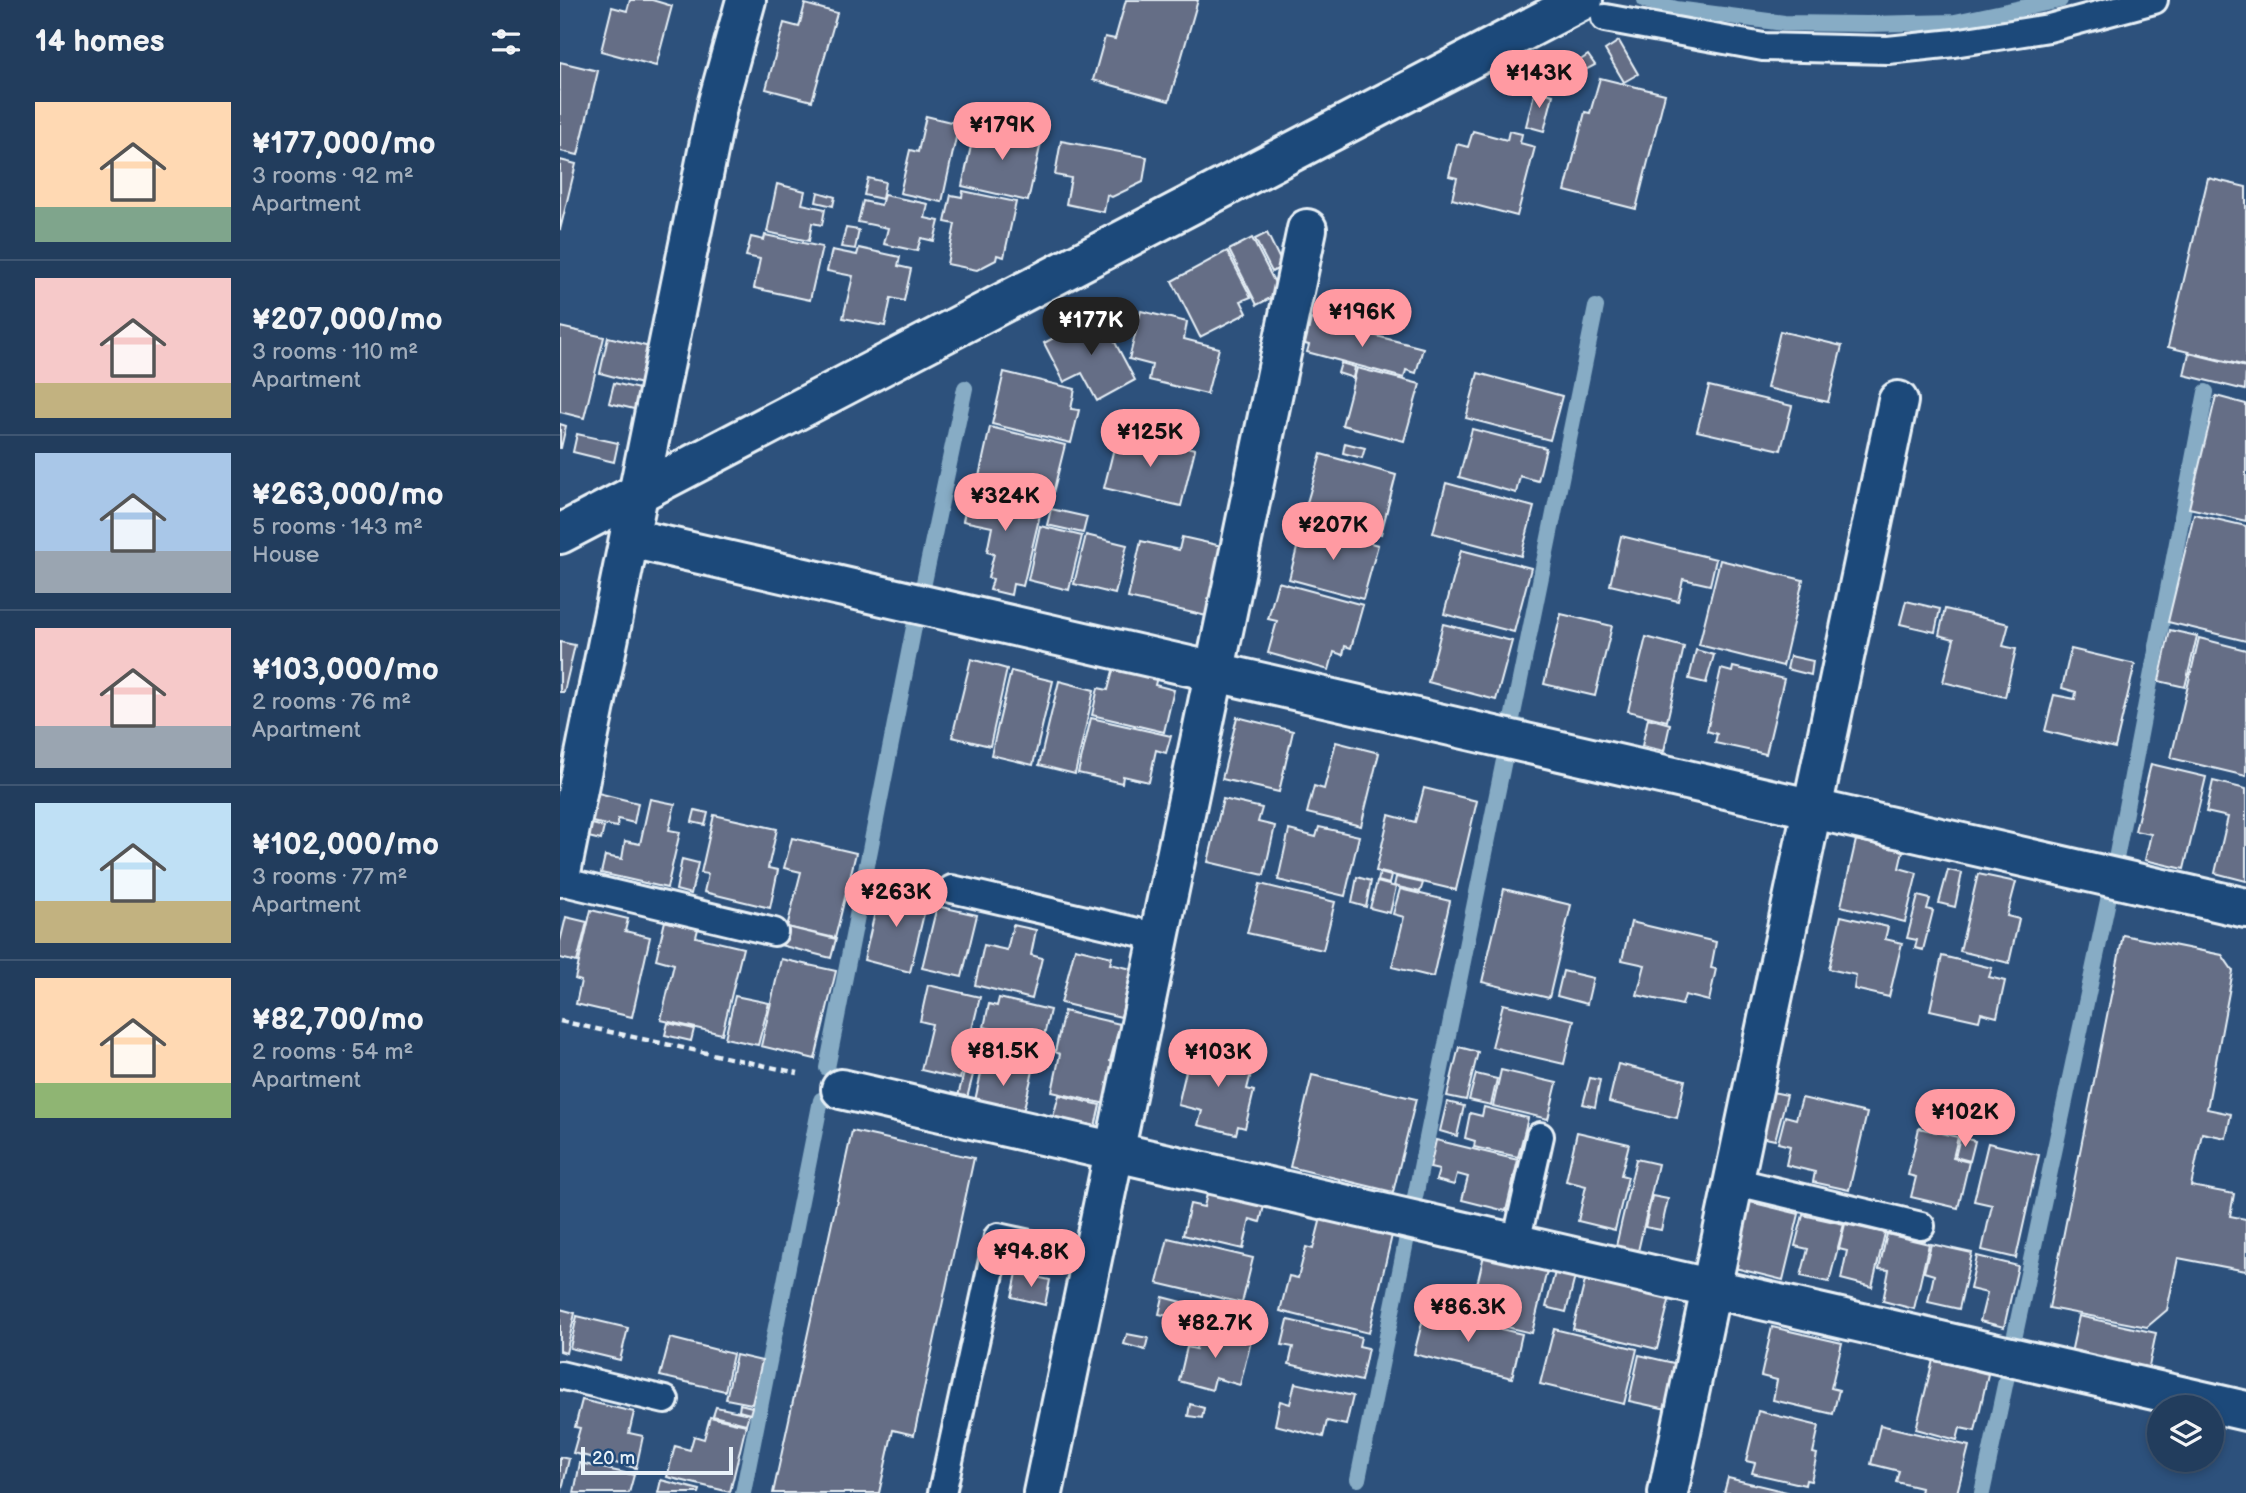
<!DOCTYPE html>
<meta charset="utf-8">
<style>
:root{--surface:#223d5d;--page:#2e4866;--text:#f1f3f6;--muted:#a2aebc;--line:#3f5672;--accent:#ff9aa2}
body{margin:0;font-family:"Balsamiq Sans",sans-serif;background:var(--page);color:var(--text);height:100vh;display:flex;flex-direction:column;font-size:26px;white-space:nowrap}
*{box-sizing:border-box;margin:0}
p{font-size:23px;color:var(--muted)}
.icon{flex:none;width:38px;height:38px;fill:none;stroke:currentColor;stroke-width:2;stroke-linecap:round;stroke-linejoin:round}
.map{position:relative;flex:1;overflow:hidden}
.side{display:flex;flex-direction:column;background:var(--surface);width:560px}
.side>*{flex:none}
.tools{position:absolute;left:1587px;top:1395px;display:grid;gap:14px}
.tools a{display:grid;place-items:center;width:77px;height:77px;border-radius:50%;background:var(--surface);box-shadow:0 4px 10px #0003,0 0 0 2px var(--line);font-size:35px}
.scale{position:absolute;left:21px;bottom:18px;width:152px;box-sizing:border-box;padding-left:7px;border:4px solid #e8f1f8;border-top:0;font-size:19px;line-height:24px;white-space:nowrap;color:#e8f1f8;-webkit-text-stroke:5px #1f4a7a;paint-order:stroke}
.price{position:absolute;translate:-50% -60px;padding:0 16px;border-radius:24px;background:var(--accent);color:#111;font-size:23px;line-height:46px;filter:drop-shadow(0 2px 4px #0008)}
.price::after{content:'';position:absolute;left:50%;top:42px;width:21px;height:16px;margin-left:-10px;background:inherit;clip-path:polygon(0 0,100% 0,50% 100%)}
.price.active{background:#222;color:#fff}
ul{padding:0;list-style:none}
li{display:flex;align-items:center;gap:21px;height:175px;padding:0 35px}
li+li{border-top:2px solid var(--line)}
li span{display:grid;place-items:center;flex:none;width:196px;height:140px;border-radius:0px;color:#555}
li>.icon{margin-inline-start:auto}
span .icon{width:84px;height:84px;fill:#fffc;stroke-width:1}
li b{font-size:30px}
h2{display:flex;justify-content:space-between;align-items:center;height:84px;padding:0 35px;font-size:30px}
main{display:flex;flex:1;min-height:0}
.map>svg:first-child{display:block}
.lines{fill:none;stroke-linecap:round;stroke-linejoin:round}
.stream{stroke:#87acc5;stroke-width:16}
.building{fill:#656e86;stroke:#e8f1f8;stroke-width:2}
.service-casing{stroke:#e8f1f8;stroke-width:32}
.minor-casing{stroke:#e8f1f8;stroke-width:44}
.path{stroke:#e8f1f8;stroke-width:4.5;stroke-dasharray:7 5;stroke-linecap:butt}
.service{stroke:#1f4a7a;stroke-width:26}
.minor{stroke:#1f4a7a;stroke-width:38}
</style>
<main>
<section class="side">
<h2>14 homes<svg class="icon" aria-label="filters" viewBox="0 0 24 24"><path d="M4 7h16M4 17h16"/><circle cx="9" cy="7" r="2"/><circle cx="15" cy="17" r="2"/></svg></h2>
<ul>
<li><span style="background:linear-gradient(#ffd9b3 75%,#7fa58c 0)"><svg class="icon" aria-label="home" viewBox="0 0 24 24"><path d="M3 11l9-7 9 7M6 9v11h12V9"/></svg></span><div><b>¥177,000/mo</b><p>3 rooms · 92 m²</p><p>Apartment</p></div></li>
<li><span style="background:linear-gradient(#f6c9c9 75%,#c2b280 0)"><svg class="icon" aria-label="home" viewBox="0 0 24 24"><path d="M3 11l9-7 9 7M6 9v11h12V9"/></svg></span><div><b>¥207,000/mo</b><p>3 rooms · 110 m²</p><p>Apartment</p></div></li>
<li><span style="background:linear-gradient(#a9c7e8 70%,#9aa5b1 0)"><svg class="icon" aria-label="home" viewBox="0 0 24 24"><path d="M3 11l9-7 9 7M6 9v11h12V9"/></svg></span><div><b>¥263,000/mo</b><p>5 rooms · 143 m²</p><p>House</p></div></li>
<li><span style="background:linear-gradient(#f6c9c9 70%,#9aa5b1 0)"><svg class="icon" aria-label="home" viewBox="0 0 24 24"><path d="M3 11l9-7 9 7M6 9v11h12V9"/></svg></span><div><b>¥103,000/mo</b><p>2 rooms · 76 m²</p><p>Apartment</p></div></li>
<li><span style="background:linear-gradient(#bfe0f5 70%,#c2b280 0)"><svg class="icon" aria-label="home" viewBox="0 0 24 24"><path d="M3 11l9-7 9 7M6 9v11h12V9"/></svg></span><div><b>¥102,000/mo</b><p>3 rooms · 77 m²</p><p>Apartment</p></div></li>
<li><span style="background:linear-gradient(#ffd9b3 75%,#8fb573 0)"><svg class="icon" aria-label="home" viewBox="0 0 24 24"><path d="M3 11l9-7 9 7M6 9v11h12V9"/></svg></span><div><b>¥82,700/mo</b><p>2 rooms · 54 m²</p><p>Apartment</p></div></li>
</ul>
</section>
<div class="map">
<svg width="1686" height="1493" viewBox="0 0 1686 1493">
<rect width="100%" height="100%" fill="#2d517c"/>
<filter id="ink" filterUnits="userSpaceOnUse"><feTurbulence type="fractalNoise" baseFrequency=".0143" numOctaves="2"/><feDisplacementMap in="SourceGraphic" scale="14" xChannelSelector="R" yChannelSelector="G"/><feConvolveMatrix kernelMatrix="1 2 1 2 8 2 1 2 1" color-interpolation-filters="sRGB"/></filter>
<g filter="url(#ink)">
<g class="lines">
<g class="stream">
<path d="M1085,0L1116,9L1224,23L1307,24L1395,22L1500,0"/>
<path d="M363,587L405,388"/>
<path d="M965,728L951,724L1036,307"/>
<path d="M1555,864L1646,392"/>
<path d="M267,1068L355,622"/>
<path d="M855,1197L944,760"/>
<path d="M1454,1339L1549,896"/>
<path d="M798,1479L848,1232"/>
<path d="M183,1493L261,1100"/>
<path d="M1422,1493L1448,1371"/>
</g>
</g>
<g class="building">
<path d="M70,0H92L112,6L96,66L41,51L52,7L67,11Z"/>
<path d="M566,0H638L609,101L533,80L545,37L555,39Z"/>
<path d="M245,4L277,13L252,101L206,89L224,23L239,27Z"/>
<path d="M1059,41L1078,74L1064,82L1045,50Z"/>
<path d="M1028,55L1035,65L1018,74L1013,65Z"/>
<path d="M0,62L38,71L18,155L0,151Z"/>
<path d="M1040,78L1105,94L1076,209L1005,191L1025,112L1030,113Z"/>
<path d="M975,90L993,95L984,131L966,126Z"/>
<path d="M366,116L399,124L382,202L340,193L350,150L358,152Z"/>
<path d="M416,124L482,138L468,201L402,186Z"/>
<path d="M913,131L947,140L949,131L962,134L960,143L975,147L957,216L892,199L897,178L889,176L897,144L908,147Z"/>
<path d="M501,141L587,157L583,182L552,197L547,195L544,212L506,204L511,178L495,175Z"/>
<path d="M0,160L16,164L0,230Z"/>
<path d="M308,178L325,182L322,199L304,195Z"/>
<path d="M1648,178L1686,187V366L1608,347Z"/>
<path d="M217,184L245,191L242,204L265,209L262,225L252,223L249,241L207,232Z"/>
<path d="M403,191L456,202L444,257L437,255L436,260L417,270L387,264L395,224L385,222L391,195L402,197Z"/>
<path d="M258,192L275,197L273,206L256,202Z"/>
<path d="M324,195L368,204L365,218L379,221L374,241L361,238L357,251L324,244L328,228L298,222L303,201L321,205Z"/>
<path d="M286,228L299,230L295,249L281,247Z"/>
<path d="M707,233L723,266L712,272L695,239Z"/>
<path d="M205,235L262,247L250,300L194,288L200,259L186,256L191,237L204,240Z"/>
<path d="M692,238L720,293L697,305L669,250Z"/>
<path d="M299,248L340,257L338,266L351,269L344,301L331,298L325,326L283,318L293,276L267,271L272,250L297,255Z"/>
<path d="M667,251L691,297L681,301L687,313L640,337L612,281Z"/>
<path d="M581,311L627,322L624,339L659,348L647,394L589,380L592,365L569,359Z"/>
<path d="M540,314L575,380L537,401L522,373L504,382L484,343Z"/>
<path d="M751,319L863,348L856,373L846,370L844,378L747,352L749,345L745,344Z"/>
<path d="M0,327L44,337L24,418L0,412Z"/>
<path d="M1220,331L1282,346L1268,402L1207,388Z"/>
<path d="M48,337L90,347L81,384L40,373Z"/>
<path d="M1629,353L1686,367L1685,390L1624,375Z"/>
<path d="M781,363L795,367L793,378L778,373Z"/>
<path d="M797,368L860,384L844,441L782,425Z"/>
<path d="M444,372L515,389L511,409L519,410L511,443L432,424Z"/>
<path d="M918,373L1002,396L990,440L906,418Z"/>
<path d="M54,383L83,390L78,410L49,403Z"/>
<path d="M1149,386L1232,406L1221,450L1137,431Z"/>
<path d="M1656,396L1686,404V521L1629,508Z"/>
<path d="M0,424L6,426L1,448H0Z"/>
<path d="M430,427L505,445L492,497L418,481Z"/>
<path d="M912,429L986,448L978,481L960,476L956,493L899,477Z"/>
<path d="M558,432L635,449L621,506L544,488Z"/>
<path d="M17,434L58,443L54,462L13,452Z"/>
<path d="M785,443L805,448L802,458L783,453Z"/>
<path d="M761,454L836,475L821,534L744,513Z"/>
<path d="M886,483L974,507L961,556L873,533Z"/>
<path d="M411,484L483,502L463,586L453,584L451,595L430,590L433,579L428,578L434,554L427,552L432,527L403,521Z"/>
<path d="M491,509L527,517L523,533L487,525Z"/>
<path d="M1634,514L1686,526V641L1608,622Z"/>
<path d="M743,525L818,545L803,599L729,579Z"/>
<path d="M480,526L522,536L509,590L468,580Z"/>
<path d="M526,535L567,545L555,594L514,584Z"/>
<path d="M1061,536L1156,559L1150,585L1123,579L1118,601L1050,585Z"/>
<path d="M622,537L666,547L651,617L568,598L581,541L619,550Z"/>
<path d="M901,550L971,568L954,632L884,614Z"/>
<path d="M1160,560L1243,580L1223,666L1139,645Z"/>
<path d="M718,582L803,605L791,648L785,646L783,655L774,652L769,670L708,653L717,621L708,619Z"/>
<path d="M1346,601L1380,609L1375,632L1340,624Z"/>
<path d="M1385,609L1449,624L1443,646L1456,649L1445,697L1383,682L1394,639L1379,635Z"/>
<path d="M1001,614L1052,626L1035,696L984,684Z"/>
<path d="M883,624L952,641L936,700L868,682Z"/>
<path d="M1610,630L1637,636L1625,687L1599,681Z"/>
<path d="M1086,637L1124,647L1107,721L1068,711Z"/>
<path d="M1639,638L1686,650V776L1611,758Z"/>
<path d="M0,642L15,645L4,692H0Z"/>
<path d="M1511,649L1575,664L1555,748L1485,731L1494,695L1515,699L1516,692L1502,688Z"/>
<path d="M1136,650L1154,655L1146,683L1129,679Z"/>
<path d="M1230,656L1253,661L1251,675L1227,669Z"/>
<path d="M411,659L447,669L430,746L392,737Z"/>
<path d="M554,667L597,677L595,685L614,690L604,732L532,715L538,688L548,690Z"/>
<path d="M1173,667L1224,679L1206,754L1155,743L1157,734L1147,731L1161,669L1172,672Z"/>
<path d="M451,671L493,681L473,765L431,755Z"/>
<path d="M499,681L534,690L515,774L479,765Z"/>
<path d="M677,717L733,731L719,792L662,779Z"/>
<path d="M531,718L611,736L606,753L596,750L589,782L563,776L562,783L518,773Z"/>
<path d="M1088,718L1110,724L1104,751L1082,746Z"/>
<path d="M776,742L819,753L801,826L747,813L754,786L764,789Z"/>
<path d="M1591,764L1646,777L1624,869L1585,860L1591,834L1575,831Z"/>
<path d="M1653,781L1686,789V881L1655,873L1668,817L1646,812Z"/>
<path d="M864,788L917,801L896,890L816,871L829,815L855,822Z"/>
<path d="M34,792L78,803L74,823L58,819L57,827L27,821Z"/>
<path d="M90,799L115,804L109,830L120,832L107,888L41,873L45,856L62,859L65,841L80,844Z"/>
<path d="M663,799L702,808L698,822L715,826L704,875L648,862Z"/>
<path d="M135,810L148,813L145,825L132,822Z"/>
<path d="M154,815L217,829L208,868L218,870L210,908L144,892L148,874L141,873Z"/>
<path d="M28,823L44,827L41,840L24,836Z"/>
<path d="M759,827L799,836L785,896L718,880L729,830L756,837Z"/>
<path d="M232,838L296,853L275,938L227,927L241,872L224,868Z"/>
<path d="M1296,840L1343,851L1339,868L1357,873L1345,922L1281,906Z"/>
<path d="M122,859L138,863L131,894L116,890Z"/>
<path d="M1388,870L1402,873L1395,907L1379,903Z"/>
<path d="M820,873L831,876L829,884L818,881Z"/>
<path d="M1418,874L1456,882L1447,916L1459,919L1449,963L1400,951Z"/>
<path d="M797,877L811,881L806,907L792,903Z"/>
<path d="M836,877L863,883L860,892L834,886Z"/>
<path d="M817,882L836,887L830,913L810,908Z"/>
<path d="M700,884L775,902L763,950L687,933Z"/>
<path d="M321,886L368,897L350,972L304,960Z"/>
<path d="M840,889L890,901L873,977L832,967L844,917L833,914Z"/>
<path d="M944,889L1011,905L989,998L922,982Z"/>
<path d="M1358,896L1370,899L1367,909L1373,911L1363,950L1355,948L1357,940L1347,938Z"/>
<path d="M377,906L417,915L402,977L362,968Z"/>
<path d="M31,910L68,919L65,931L90,937L72,1017L16,1004L21,981L15,979Z"/>
<path d="M1281,916L1328,927L1325,939L1342,943L1329,997L1294,989L1296,975L1269,969Z"/>
<path d="M6,917L27,922L17,962L0,958V942Z"/>
<path d="M105,921L138,929L136,937L183,948L162,1034L101,1020L114,964L96,959Z"/>
<path d="M1071,922L1156,942L1151,968L1156,969L1149,1001L1125,995L1122,1005L1077,995L1085,965L1062,960Z"/>
<path d="M219,925L276,939L271,958L216,944Z"/>
<path d="M453,925L476,930L471,955L482,958L472,999L415,985L424,945L447,950Z"/>
<path d="M1563,935L1662,955L1673,971L1647,1109L1671,1114L1666,1138L1642,1133L1631,1186L1674,1194L1670,1216L1686,1219V1271L1618,1258L1607,1310L1587,1327L1489,1308Z"/>
<path d="M515,948L552,957L550,964L572,969L561,1017L501,1003Z"/>
<path d="M1382,956L1432,968L1429,977L1445,981L1437,1017L1421,1013L1419,1021L1370,1010Z"/>
<path d="M221,959L276,971L255,1059L201,1046Z"/>
<path d="M1003,971L1033,978L1027,1004L997,996Z"/>
<path d="M368,985L420,997L400,1079L361,1070L372,1024L360,1021Z"/>
<path d="M175,996L209,1003L198,1045L165,1038Z"/>
<path d="M439,998L490,1010L476,1070L425,1058L432,1029L424,1027L429,1004L437,1006Z"/>
<path d="M943,1004L1014,1020L1004,1064L932,1047Z"/>
<path d="M504,1011L560,1024L550,1061L556,1063L546,1104L492,1092L500,1054L495,1052Z"/>
<path d="M108,1023L134,1029L131,1041L105,1035Z"/>
<path d="M632,1046L694,1061L687,1089L694,1091L685,1128L678,1126L676,1134L638,1125L642,1111L618,1105Z"/>
<path d="M899,1047L918,1052L906,1100L887,1096Z"/>
<path d="M424,1060L473,1071L462,1116L414,1105Z"/>
<path d="M1058,1064L1125,1080L1117,1118L1049,1102Z"/>
<path d="M941,1070L997,1083L988,1119L933,1106Z"/>
<path d="M404,1073L413,1075L407,1098L398,1096Z"/>
<path d="M916,1074L937,1079L931,1105L909,1100Z"/>
<path d="M752,1075L856,1099L833,1192L730,1167Z"/>
<path d="M1030,1078L1040,1080L1035,1107L1023,1104Z"/>
<path d="M1207,1091L1227,1095L1215,1140L1196,1136Z"/>
<path d="M499,1095L540,1105L535,1127L493,1117Z"/>
<path d="M1242,1098L1307,1113L1289,1190L1253,1182L1255,1172L1226,1165L1230,1146L1218,1143L1225,1116L1236,1119Z"/>
<path d="M887,1102L904,1106L897,1136L880,1131Z"/>
<path d="M924,1107L968,1118L958,1157L914,1147L915,1141L905,1138L910,1113L922,1116Z"/>
<path d="M1359,1128L1398,1137L1393,1158L1409,1162L1398,1208L1351,1197L1356,1177L1348,1175Z"/>
<path d="M292,1131L414,1158L354,1435L333,1430L319,1493H213Z"/>
<path d="M1017,1132L1069,1144L1061,1175L1068,1177L1055,1230L1018,1221L1026,1186L1006,1181Z"/>
<path d="M1400,1137L1415,1141L1410,1161L1395,1157Z"/>
<path d="M876,1140L958,1160L946,1211L902,1200L908,1177L897,1174L894,1185L876,1180L879,1170L870,1168Z"/>
<path d="M1428,1143L1479,1155L1456,1258L1422,1250L1432,1205L1414,1201Z"/>
<path d="M1076,1159L1098,1164L1078,1251L1056,1246Z"/>
<path d="M648,1189L705,1202L700,1222L690,1219L683,1249L623,1235L630,1204L644,1207Z"/>
<path d="M1092,1196L1108,1199L1101,1230L1085,1227Z"/>
<path d="M1190,1202L1239,1214L1223,1280L1175,1268Z"/>
<path d="M762,1214L833,1231L809,1333L720,1311L729,1276L738,1278L746,1247L753,1249Z"/>
<path d="M1243,1215L1284,1224L1269,1282L1241,1276L1248,1249L1235,1246Z"/>
<path d="M1285,1224L1325,1233L1312,1287L1281,1279L1287,1251L1279,1249Z"/>
<path d="M1327,1234L1369,1244L1354,1309L1323,1301L1329,1270L1319,1269Z"/>
<path d="M608,1238L693,1258L682,1303L597,1283Z"/>
<path d="M1371,1244L1412,1253L1399,1309L1368,1302L1374,1275L1364,1272Z"/>
<path d="M925,1251L988,1266L972,1333L909,1318Z"/>
<path d="M1417,1256L1458,1266L1444,1327L1420,1321L1427,1293L1410,1289Z"/>
<path d="M996,1268L1016,1273L1006,1312L986,1307Z"/>
<path d="M457,1273L490,1280L485,1305L452,1297Z"/>
<path d="M1026,1277L1110,1297L1097,1349L1013,1329Z"/>
<path d="M603,1297L634,1305L630,1321L599,1314Z"/>
<path d="M0,1309L15,1313L6,1353L0,1351Z"/>
<path d="M865,1311L962,1334L952,1378L854,1354Z"/>
<path d="M17,1316L68,1328L60,1360L10,1348Z"/>
<path d="M1519,1316L1596,1333L1588,1371L1511,1353Z"/>
<path d="M728,1320L801,1337L799,1346L808,1348L801,1381L729,1364L733,1347L722,1345Z"/>
<path d="M1212,1327L1282,1343L1271,1388L1279,1390L1273,1414L1213,1400L1217,1380L1201,1376Z"/>
<path d="M640,1328L691,1340L680,1385L655,1378L652,1390L619,1381L627,1347L636,1349Z"/>
<path d="M994,1329L1077,1349L1064,1404L980,1384Z"/>
<path d="M567,1334L588,1338L585,1350L564,1344Z"/>
<path d="M110,1338L173,1354L165,1391L100,1376Z"/>
<path d="M176,1355L202,1361L192,1404L166,1399Z"/>
<path d="M1079,1355L1118,1364L1107,1409L1069,1401Z"/>
<path d="M1373,1360L1428,1374L1415,1431L1400,1428L1397,1440L1356,1429Z"/>
<path d="M735,1383L793,1396L786,1425L767,1421L763,1437L715,1425L720,1401L730,1404Z"/>
<path d="M22,1400L74,1412L69,1433L83,1436L76,1468L13,1453L20,1428L15,1427Z"/>
<path d="M180,1404L192,1407L190,1414L179,1411Z"/>
<path d="M630,1404L644,1408L642,1418L628,1416Z"/>
<path d="M156,1407L189,1414L186,1424L153,1416Z"/>
<path d="M1198,1411L1259,1426L1253,1453L1257,1454L1251,1481L1246,1480L1245,1485L1192,1473L1195,1463L1186,1461Z"/>
<path d="M150,1417L186,1425L170,1492L107,1477L115,1446L130,1450L134,1436L144,1439Z"/>
<path d="M1320,1425L1409,1446L1397,1493H1360L1361,1488L1336,1482L1339,1471L1311,1464Z"/>
<path d="M0,1457L9,1459L1,1493H0Z"/>
<path d="M20,1463L74,1475L69,1493H14Z"/>
<path d="M1168,1478L1227,1492L1226,1493H1164Z"/>
<path d="M101,1480L140,1490L139,1493H98Z"/>
</g>
<g class="lines">
<defs>
<g id="service">
<path d="M1045,18L1203,47L1328,50L1394,43L1489,28L1594,0"/>
<path d="M0,881L214,932"/>
<path d="M392,889L599,937"/>
<path d="M1173,1181L1361,1226"/>
<path d="M956,1243L980,1136"/>
<path d="M0,1375L105,1400"/>
<path d="M382,1493L438,1237L533,1258"/>
</g>
<g id="minor">
<path d="M0,534L1023,0"/>
<path d="M70,538L1686,908"/>
<path d="M0,877L158,102L186,0"/>
<path d="M281,1089L1686,1411"/>
<path d="M483,1493L747,229"/>
<path d="M1108,1493L1338,401"/>
</g>
</defs>
<use href="#service" class="service-casing"/>
<use href="#minor" class="minor-casing"/>
<path class="path" d="M0,1021L238,1073"/>
<use href="#service" class="service"/>
<use href="#minor" class="minor"/>
</g>
</g>
</svg>
<div class="tools">
<a><svg class="icon" aria-label="layers" viewBox="0 0 24 24"><path d="M12 4l9 5-9 5-9-5zM3 14l9 5 9-5"/></svg></a>
</div>
<div class="scale">20 m</div>
<b class="price" style="left:979px;top:110px">¥143K</b>
<b class="price" style="left:442px;top:162px">¥179K</b>
<b class="price" style="left:802px;top:349px">¥196K</b>
<b class="price active" style="left:531px;top:357px">¥177K</b>
<b class="price" style="left:590px;top:469px">¥125K</b>
<b class="price" style="left:445px;top:533px">¥324K</b>
<b class="price" style="left:773px;top:562px">¥207K</b>
<b class="price" style="left:336px;top:929px">¥263K</b>
<b class="price" style="left:443px;top:1088px">¥81.5K</b>
<b class="price" style="left:658px;top:1089px">¥103K</b>
<b class="price" style="left:1405px;top:1149px">¥102K</b>
<b class="price" style="left:471px;top:1289px">¥94.8K</b>
<b class="price" style="left:908px;top:1344px">¥86.3K</b>
<b class="price" style="left:655px;top:1360px">¥82.7K</b>
</div>
</main>
